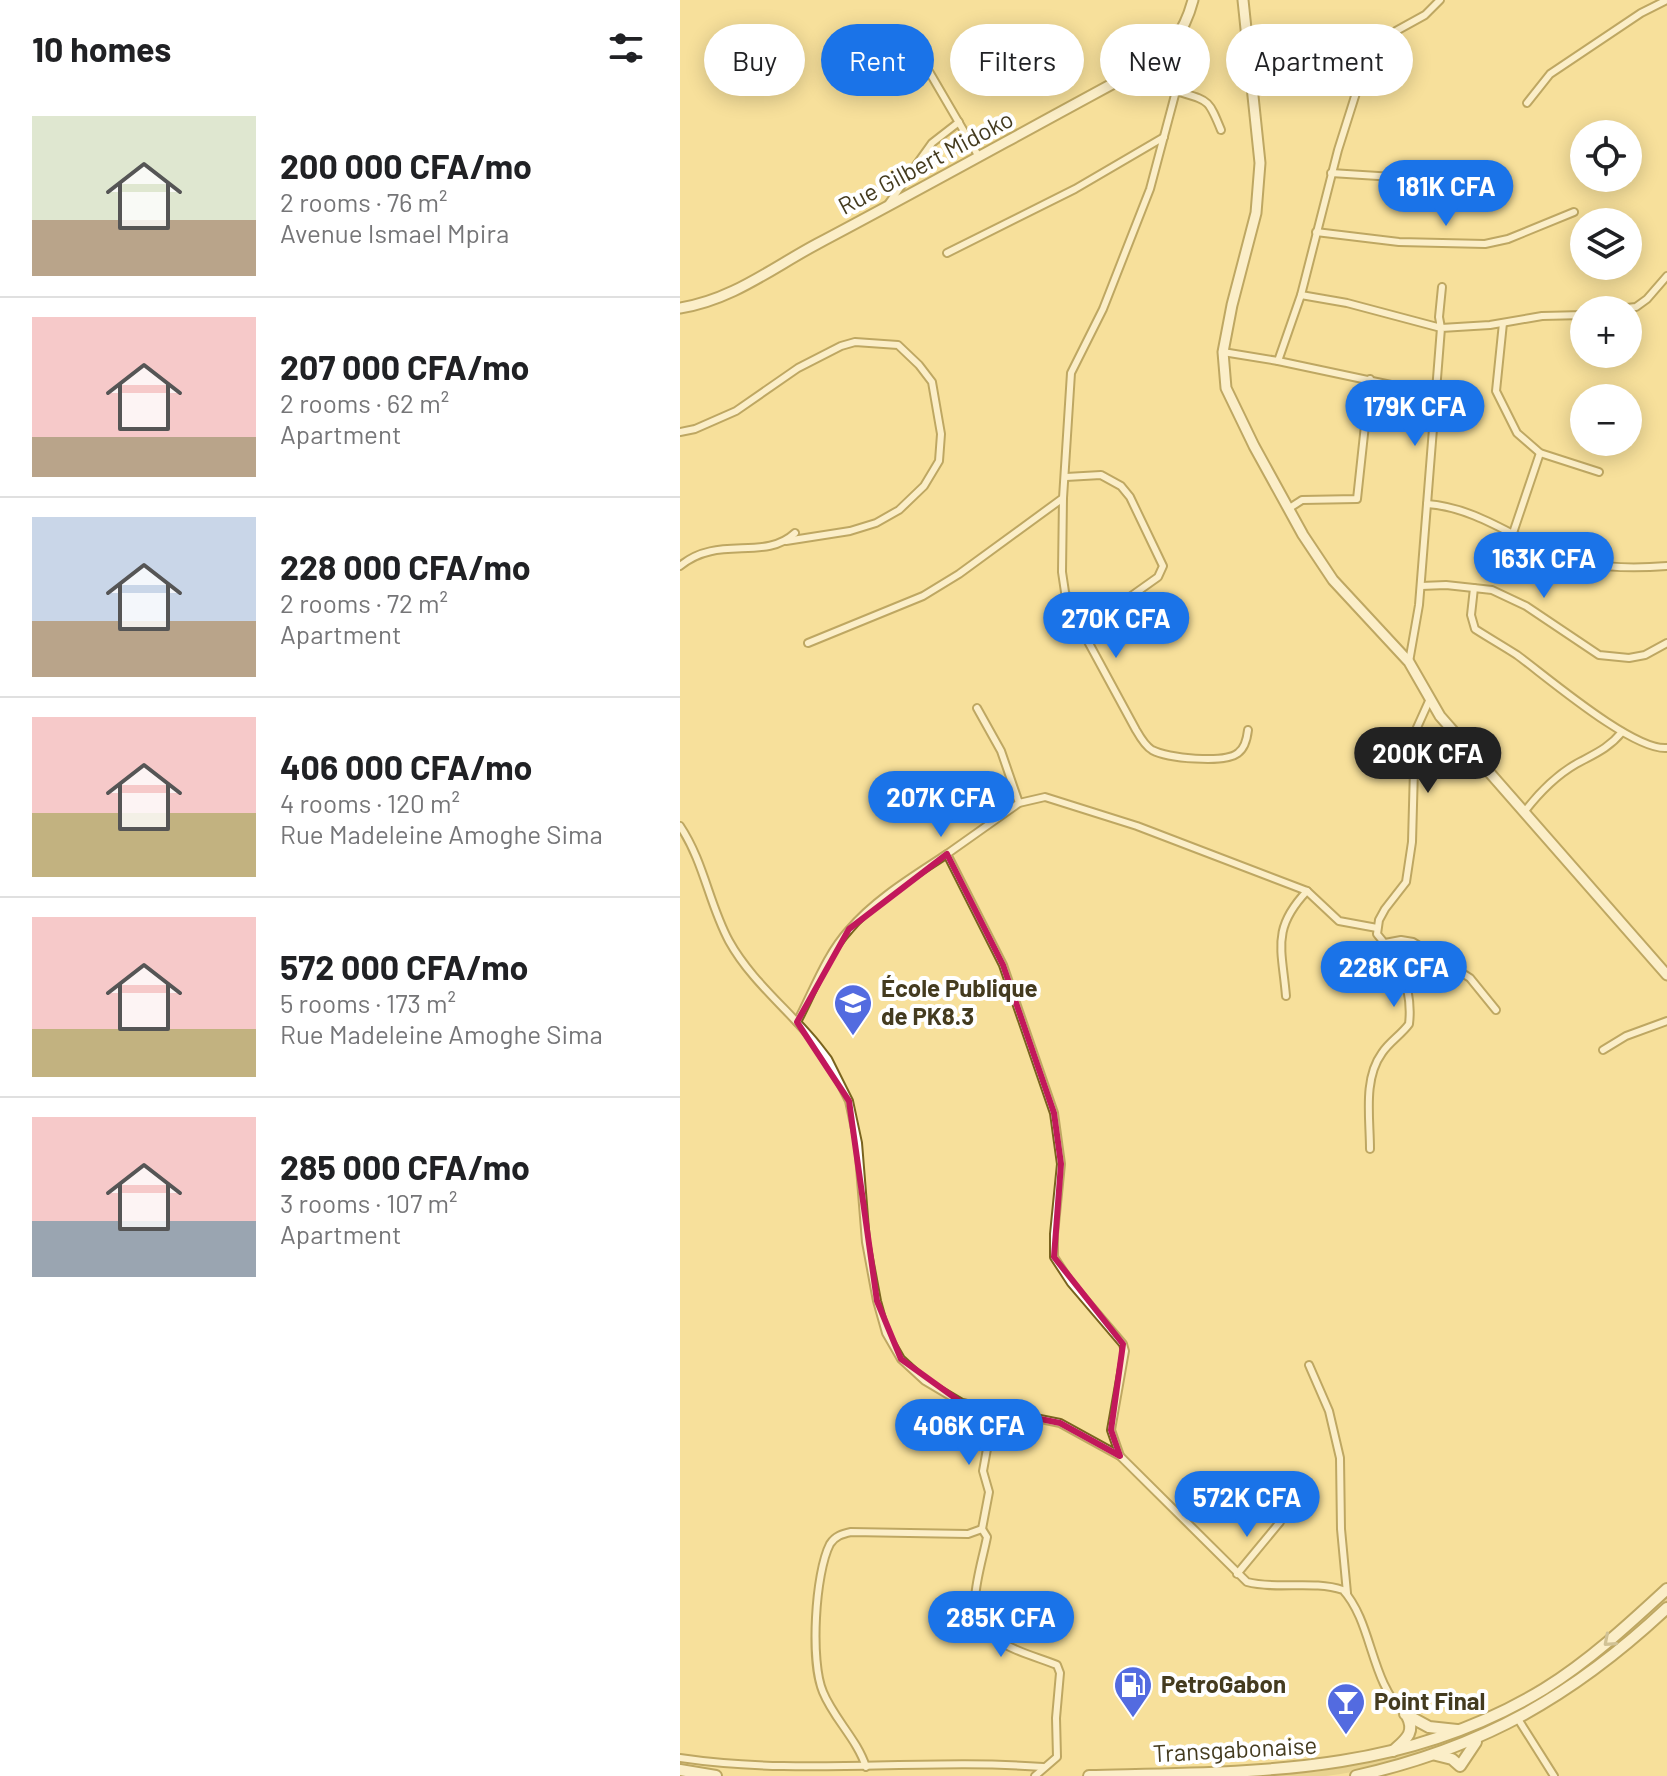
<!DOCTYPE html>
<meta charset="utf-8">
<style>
:root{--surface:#fff;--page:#f2f2f2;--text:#202124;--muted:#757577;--line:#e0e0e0;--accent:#1a73e8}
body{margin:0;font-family:Barlow,sans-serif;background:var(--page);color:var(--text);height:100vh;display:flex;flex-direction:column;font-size:30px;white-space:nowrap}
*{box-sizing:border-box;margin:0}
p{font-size:26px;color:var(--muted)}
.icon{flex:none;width:44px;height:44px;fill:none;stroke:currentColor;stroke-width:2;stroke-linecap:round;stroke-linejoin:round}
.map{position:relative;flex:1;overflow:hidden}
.panel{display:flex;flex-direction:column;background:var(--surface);width:680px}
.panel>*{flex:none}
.top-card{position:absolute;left:24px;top:24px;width:760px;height:72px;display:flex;gap:16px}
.buttons{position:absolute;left:890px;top:120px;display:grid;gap:16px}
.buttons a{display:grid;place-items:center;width:72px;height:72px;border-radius:50%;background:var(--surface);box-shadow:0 4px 20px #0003;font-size:40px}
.price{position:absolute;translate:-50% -68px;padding:0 18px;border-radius:28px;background:var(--accent);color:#fff;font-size:26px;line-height:52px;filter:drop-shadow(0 2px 4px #0008)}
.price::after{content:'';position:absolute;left:50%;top:48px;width:24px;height:18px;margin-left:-12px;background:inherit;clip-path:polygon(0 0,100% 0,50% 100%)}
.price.on{background:#222;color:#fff}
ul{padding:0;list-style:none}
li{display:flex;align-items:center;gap:24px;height:200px;padding:0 32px}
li+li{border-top:2px solid var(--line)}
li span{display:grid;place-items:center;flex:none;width:224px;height:160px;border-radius:0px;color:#555}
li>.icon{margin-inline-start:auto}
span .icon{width:96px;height:96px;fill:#fffc;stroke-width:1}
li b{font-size:34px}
h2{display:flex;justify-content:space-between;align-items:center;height:96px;padding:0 32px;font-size:34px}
.chip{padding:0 28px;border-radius:36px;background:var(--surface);box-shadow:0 4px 20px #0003;font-size:28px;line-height:72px}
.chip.on{background:var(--accent);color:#fff}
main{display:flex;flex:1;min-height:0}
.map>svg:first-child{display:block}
.green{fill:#d8c383}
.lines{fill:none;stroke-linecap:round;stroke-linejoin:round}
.minor-casing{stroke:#79631e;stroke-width:10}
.secondary-casing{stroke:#79631e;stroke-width:13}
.trunk-casing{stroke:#79631e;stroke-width:14}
.minor{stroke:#fff;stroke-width:6}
.secondary{stroke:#fff;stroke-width:9}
.trunk{stroke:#fff;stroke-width:10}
.oneway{stroke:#a29d8f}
.marked{fill:none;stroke:#c2185b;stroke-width:6;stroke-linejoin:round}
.labels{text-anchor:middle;stroke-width:8;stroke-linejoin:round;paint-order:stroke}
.street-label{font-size:24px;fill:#443b1f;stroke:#fff}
.poi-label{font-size:24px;font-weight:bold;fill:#443b1f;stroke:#fff;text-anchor:start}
</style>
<main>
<section class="panel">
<h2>10 homes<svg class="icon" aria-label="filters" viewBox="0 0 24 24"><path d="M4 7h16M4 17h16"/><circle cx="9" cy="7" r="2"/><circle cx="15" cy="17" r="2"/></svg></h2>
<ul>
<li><span style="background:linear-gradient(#dfe7d0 65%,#b9a48a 0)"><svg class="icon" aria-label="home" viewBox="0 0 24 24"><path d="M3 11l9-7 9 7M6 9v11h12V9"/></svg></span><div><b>200 000 CFA/mo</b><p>2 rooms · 76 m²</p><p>Avenue Ismael Mpira</p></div></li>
<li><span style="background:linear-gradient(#f6c9c9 75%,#b9a48a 0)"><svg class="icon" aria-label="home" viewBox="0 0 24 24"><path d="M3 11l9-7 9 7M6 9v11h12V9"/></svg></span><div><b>207 000 CFA/mo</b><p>2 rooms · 62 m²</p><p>Apartment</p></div></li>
<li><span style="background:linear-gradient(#c9d6e8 65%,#b9a48a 0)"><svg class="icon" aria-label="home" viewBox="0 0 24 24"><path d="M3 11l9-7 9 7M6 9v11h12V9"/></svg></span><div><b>228 000 CFA/mo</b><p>2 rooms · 72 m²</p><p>Apartment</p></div></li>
<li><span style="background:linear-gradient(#f6c9c9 60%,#c2b280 0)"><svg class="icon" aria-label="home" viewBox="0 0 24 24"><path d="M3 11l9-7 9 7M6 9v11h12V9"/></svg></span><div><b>406 000 CFA/mo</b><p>4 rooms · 120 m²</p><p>Rue Madeleine Amoghe Sima</p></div></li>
<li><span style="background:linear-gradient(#f6c9c9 70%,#c2b280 0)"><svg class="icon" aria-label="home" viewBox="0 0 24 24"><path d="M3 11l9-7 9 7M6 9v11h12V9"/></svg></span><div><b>572 000 CFA/mo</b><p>5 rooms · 173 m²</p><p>Rue Madeleine Amoghe Sima</p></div></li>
<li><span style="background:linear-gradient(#f6c9c9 65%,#9aa5b1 0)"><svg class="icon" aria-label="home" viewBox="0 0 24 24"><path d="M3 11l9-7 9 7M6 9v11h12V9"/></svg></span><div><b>285 000 CFA/mo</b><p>3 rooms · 107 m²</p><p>Apartment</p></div></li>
</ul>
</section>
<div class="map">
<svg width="987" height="1776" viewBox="0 0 987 1776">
<rect width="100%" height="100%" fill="#f7e09b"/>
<path class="green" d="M987,1596V1602C960,1626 934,1653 904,1673C828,1725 739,1765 646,1776C628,1776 610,1776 592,1776C699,1768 799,1740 889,1679C924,1655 955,1625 987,1596Z"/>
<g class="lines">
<defs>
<g id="minor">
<path d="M247,68L299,157"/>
<path d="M496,91C529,101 528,98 541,130"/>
<path d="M847,103L870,74L961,13L987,0"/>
<path d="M651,173L808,183"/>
<path d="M209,203L252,143L279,122"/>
<path d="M636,232L719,242L805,244L828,239L894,212"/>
<path d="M267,253L395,189L484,137"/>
<path d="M621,295L667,303L761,328L759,317L762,287"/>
<path d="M928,310L956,307L967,299L987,276"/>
<path d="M823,323L816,391L837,433L860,453L919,472"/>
<path d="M543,352L598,361L711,385L740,386L758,396"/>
<path d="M598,361L621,295L658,150L682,74L699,48L716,31L745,15L760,0"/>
<path d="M0,432L15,429L56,411L118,368L161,346L175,342L218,345L239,365L252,382L261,434L259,461L244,486L219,510L196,523L170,531L106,541"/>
<path d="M386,477L421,475L441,486L450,497L483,566L478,577L402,631"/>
<path d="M383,498L382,572L385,592L392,612L456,730C460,737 465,746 472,750C487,758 544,764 558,753C565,748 567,739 568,730"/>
<path d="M747,504C791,507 828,533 866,551C901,568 949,569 987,566"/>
<path d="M608,509L622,500L677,499L690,379"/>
<path d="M833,533L860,453"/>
<path d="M0,566C38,534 84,562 115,533"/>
<path d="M741,586L766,585L812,590L846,606L919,655L949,658L965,655L987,643"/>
<path d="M794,588L791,615L795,629C809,638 823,646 837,655C867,677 953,751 987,748"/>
<path d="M128,643L243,596L279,574L383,498L391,373L423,309L470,189L496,91L501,35"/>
<path d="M729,662L739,605L761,328L810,325L862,316L904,315"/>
<path d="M297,708L321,751L339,803"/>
<path d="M845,811C859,793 877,775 896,764C914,754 928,749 942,732"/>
<path d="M0,826C24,862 29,904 49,941C71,981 110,1011 138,1046L148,1059L169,1101L178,1143L186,1242L197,1301L206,1333L221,1359L245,1381L282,1403L380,1423L440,1456L567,1582C598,1590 632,1580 663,1590C693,1623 690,1682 725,1714"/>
<path d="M705,943L721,940L733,942L790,978L816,1010"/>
<path d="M606,996C602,949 591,929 627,891"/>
<path d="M117,1022C133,992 146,955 169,930C195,899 234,876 267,854"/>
<path d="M923,1050L946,1036L987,1021"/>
<path d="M690,1149C690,1118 683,1079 702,1053C709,1042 721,1035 729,1024C733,990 719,959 697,934L699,920L705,909L726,882L732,842L735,732L749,701"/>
<path d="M629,1365L649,1411L660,1458L661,1529L667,1593"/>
<path d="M440,1456L431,1430L445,1351L443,1344L391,1283L374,1257V1234L381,1164L374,1113L323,965L267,854L339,803L365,797L457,826L627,891L659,921L697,928"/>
<path d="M302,1529L309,1492L303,1471L314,1410"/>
<path d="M557,1574L600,1522"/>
<path d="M838,1719L874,1776"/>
<path d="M0,1758C120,1776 242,1758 363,1767"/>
<path d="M186,1767C177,1739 154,1719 143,1692C130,1662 135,1573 150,1544C155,1536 162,1534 171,1532L288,1534L302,1529L307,1537C303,1557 296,1579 295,1599C293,1643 345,1652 377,1665L380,1673L376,1718L377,1757L355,1776"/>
</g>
<g id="secondary">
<path d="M563,0L580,163L576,213L552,305L543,352L546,388L574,446L623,535L653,580L729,662L760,716L987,975"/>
<path d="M0,308C52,300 92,268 137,244C245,187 352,127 460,69C489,51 504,34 513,0"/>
</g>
<g id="trunk">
<path d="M725,1714L749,1727L777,1730"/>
<path d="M713,1751C725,1740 736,1733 727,1716"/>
<path d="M756,1755L772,1759L780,1766L796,1742"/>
<path d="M0,1770L36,1776"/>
<path d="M409,1776C571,1772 721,1776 864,1689C909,1661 948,1625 987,1589"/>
<path d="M676,1776C802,1748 893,1696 987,1608"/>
</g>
</defs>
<use href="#minor" class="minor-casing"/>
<use href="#secondary" class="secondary-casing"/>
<use href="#trunk" class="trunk-casing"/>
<use href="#minor" class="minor"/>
<use href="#secondary" class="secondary"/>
<use href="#trunk" class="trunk"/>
</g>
<defs><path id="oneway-chevron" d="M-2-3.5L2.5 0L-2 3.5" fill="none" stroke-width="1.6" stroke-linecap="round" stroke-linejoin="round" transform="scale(2)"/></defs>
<use class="oneway" href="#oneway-chevron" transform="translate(929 1641) rotate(139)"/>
<path d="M0 0H987V1776H0ZM267,854L323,965L374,1113L381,1164L374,1257L443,1344L431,1430L440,1456L380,1423L282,1403L221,1359L197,1301L169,1101L117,1022L169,929Z" fill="#f7e09b" fill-opacity=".55" fill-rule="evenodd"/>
<path class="marked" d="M267,854L323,965L374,1113L381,1164L374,1257L443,1344L431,1430L440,1456L380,1423L282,1403L221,1359L197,1301L169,1101L117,1022L169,929Z"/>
<defs>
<symbol id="school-pin" viewBox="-11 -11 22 30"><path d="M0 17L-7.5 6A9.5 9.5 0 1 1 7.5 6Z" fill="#536be0" stroke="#fff"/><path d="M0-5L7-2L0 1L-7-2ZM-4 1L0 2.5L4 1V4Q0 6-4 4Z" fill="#fff"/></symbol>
<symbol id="fuel-pin" viewBox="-11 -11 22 30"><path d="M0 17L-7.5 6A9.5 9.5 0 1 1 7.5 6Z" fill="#536be0" stroke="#fff"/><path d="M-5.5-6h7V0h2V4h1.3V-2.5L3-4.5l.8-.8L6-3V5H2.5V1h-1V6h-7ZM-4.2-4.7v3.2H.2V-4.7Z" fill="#fff"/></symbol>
<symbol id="bar-pin" viewBox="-11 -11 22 30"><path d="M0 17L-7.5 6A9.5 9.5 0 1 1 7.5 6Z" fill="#536be0" stroke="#fff"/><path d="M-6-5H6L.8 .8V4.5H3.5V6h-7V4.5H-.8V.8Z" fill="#fff"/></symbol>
</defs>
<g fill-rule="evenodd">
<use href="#school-pin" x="151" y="981" width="44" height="60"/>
<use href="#fuel-pin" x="431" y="1663" width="44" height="60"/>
<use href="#bar-pin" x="644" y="1680" width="44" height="60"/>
</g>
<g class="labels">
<g class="street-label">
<text transform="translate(246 163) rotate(-28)" y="8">Rue Gilbert Midoko</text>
<text transform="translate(555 1750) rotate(-3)" y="8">Transgabonaise</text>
</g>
<g class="poi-label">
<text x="201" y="997">École Publique<tspan x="201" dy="28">de PK8.3</tspan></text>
<text x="481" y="1693">PetroGabon</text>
<text x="694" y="1710">Point Final</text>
</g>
</g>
</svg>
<div class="buttons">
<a><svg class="icon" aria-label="locate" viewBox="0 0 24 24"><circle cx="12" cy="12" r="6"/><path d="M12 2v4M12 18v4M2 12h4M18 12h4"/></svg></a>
<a><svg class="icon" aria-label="layers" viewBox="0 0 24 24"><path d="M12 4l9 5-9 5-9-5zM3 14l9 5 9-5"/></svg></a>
<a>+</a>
<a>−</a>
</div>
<b class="price" style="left:766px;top:228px">181K CFA</b>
<b class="price" style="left:735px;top:448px">179K CFA</b>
<b class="price" style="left:864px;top:600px">163K CFA</b>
<b class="price" style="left:436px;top:660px">270K CFA</b>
<b class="price on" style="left:748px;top:795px">200K CFA</b>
<b class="price" style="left:261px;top:839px">207K CFA</b>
<b class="price" style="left:714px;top:1009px">228K CFA</b>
<b class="price" style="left:289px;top:1467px">406K CFA</b>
<b class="price" style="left:567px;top:1539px">572K CFA</b>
<b class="price" style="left:321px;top:1659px">285K CFA</b>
<div class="top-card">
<a class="chip">Buy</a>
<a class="chip on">Rent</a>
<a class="chip">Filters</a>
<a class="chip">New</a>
<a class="chip">Apartment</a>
</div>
</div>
</main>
